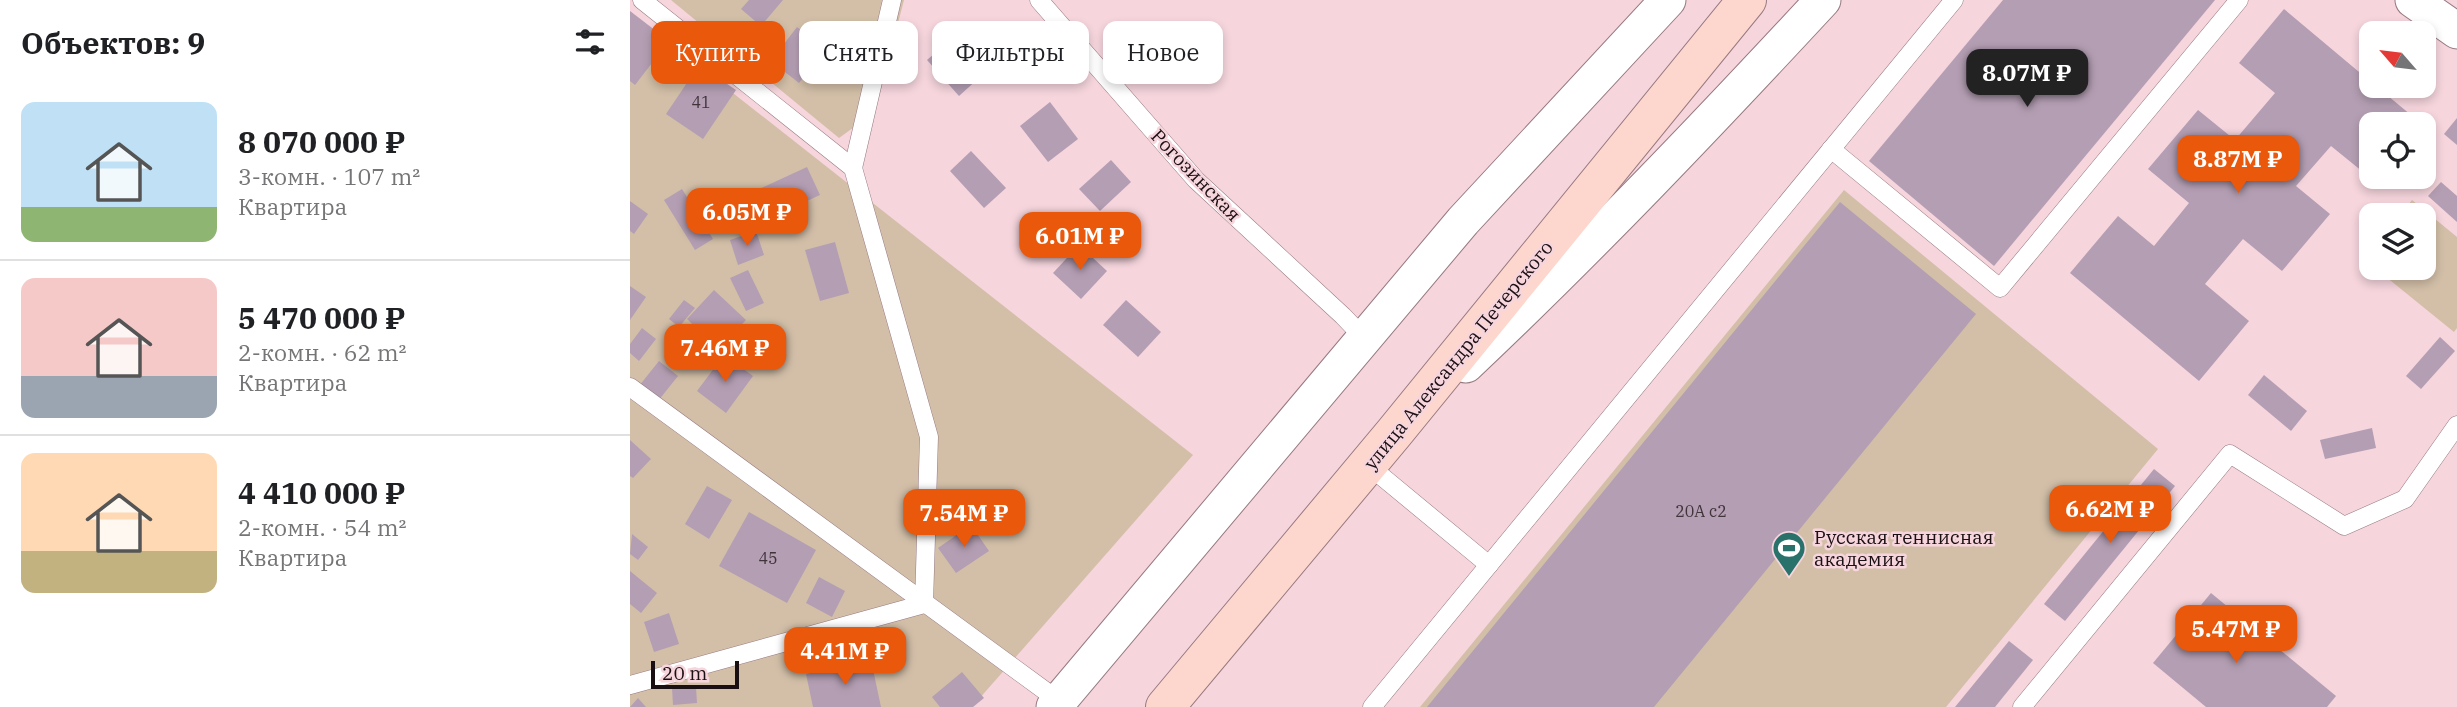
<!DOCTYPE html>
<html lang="ru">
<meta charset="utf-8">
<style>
:root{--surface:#fff;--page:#f2f2f2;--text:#202124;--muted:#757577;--line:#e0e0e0;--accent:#ea580c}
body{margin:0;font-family:"IBM Plex Serif",serif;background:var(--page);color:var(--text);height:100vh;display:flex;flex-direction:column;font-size:26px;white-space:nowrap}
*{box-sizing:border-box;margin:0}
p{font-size:23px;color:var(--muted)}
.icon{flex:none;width:38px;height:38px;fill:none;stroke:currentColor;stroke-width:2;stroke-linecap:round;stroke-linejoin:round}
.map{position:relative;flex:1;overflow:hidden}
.side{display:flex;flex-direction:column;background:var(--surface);width:630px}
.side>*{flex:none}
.hud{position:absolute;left:21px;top:21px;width:665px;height:63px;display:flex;gap:14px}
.needle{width:46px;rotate:298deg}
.tools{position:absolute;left:1729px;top:21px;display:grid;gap:14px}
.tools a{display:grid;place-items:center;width:77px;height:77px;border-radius:14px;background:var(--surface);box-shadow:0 4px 10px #0003;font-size:35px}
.scale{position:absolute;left:21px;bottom:18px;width:88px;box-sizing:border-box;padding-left:7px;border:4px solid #1a0f12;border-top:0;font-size:19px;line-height:24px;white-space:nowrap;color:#1a0f12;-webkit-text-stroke:5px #f6d5dd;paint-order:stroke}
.price{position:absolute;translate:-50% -60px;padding:0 16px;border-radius:14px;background:var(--accent);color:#fff;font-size:23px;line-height:46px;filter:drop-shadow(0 2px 4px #0008)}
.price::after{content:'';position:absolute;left:50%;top:42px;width:21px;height:16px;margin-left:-10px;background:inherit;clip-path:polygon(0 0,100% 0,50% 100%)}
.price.on{background:#222;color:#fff}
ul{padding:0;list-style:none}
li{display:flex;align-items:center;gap:21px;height:175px;padding:0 21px}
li+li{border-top:2px solid var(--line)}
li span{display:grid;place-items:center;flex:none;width:196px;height:140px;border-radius:14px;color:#555}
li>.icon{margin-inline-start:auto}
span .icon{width:84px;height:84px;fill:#fffc;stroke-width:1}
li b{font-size:30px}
h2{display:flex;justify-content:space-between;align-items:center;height:84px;padding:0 21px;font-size:30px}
.chip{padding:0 24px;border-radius:14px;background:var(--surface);box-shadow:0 4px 10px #0003;font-size:24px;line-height:63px}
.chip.on{background:var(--accent);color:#fff}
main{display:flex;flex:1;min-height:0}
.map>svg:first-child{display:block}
.green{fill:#d3bfa8}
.building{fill:#b49eb3}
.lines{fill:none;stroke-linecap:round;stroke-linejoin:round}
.lane-casing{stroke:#977981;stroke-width:19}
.street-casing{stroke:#977981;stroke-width:37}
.secondary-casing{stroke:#977981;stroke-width:40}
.lane{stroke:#fff;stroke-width:18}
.street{stroke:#fff;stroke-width:35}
.secondary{stroke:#fdd7cd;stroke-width:38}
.labels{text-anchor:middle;stroke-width:5;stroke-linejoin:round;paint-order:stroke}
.number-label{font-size:16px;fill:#40333a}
.street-label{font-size:19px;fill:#1a0f12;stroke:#f6d5dd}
.poi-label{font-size:19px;fill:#1a0f12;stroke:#f6d5dd;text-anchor:start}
</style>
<main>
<section class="side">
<h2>Объектов: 9<svg class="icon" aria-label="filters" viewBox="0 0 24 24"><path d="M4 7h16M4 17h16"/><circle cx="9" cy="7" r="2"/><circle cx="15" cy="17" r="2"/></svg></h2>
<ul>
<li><span style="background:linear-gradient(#bfe0f5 75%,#8fb573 0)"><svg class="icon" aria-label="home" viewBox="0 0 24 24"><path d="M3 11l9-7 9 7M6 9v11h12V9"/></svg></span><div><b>8 070 000 ₽</b><p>3-комн. · 107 m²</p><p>Квартира</p></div></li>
<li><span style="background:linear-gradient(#f6c9c9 70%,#9aa5b1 0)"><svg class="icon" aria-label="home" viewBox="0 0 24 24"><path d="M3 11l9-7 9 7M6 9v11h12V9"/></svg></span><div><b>5 470 000 ₽</b><p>2-комн. · 62 m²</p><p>Квартира</p></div></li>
<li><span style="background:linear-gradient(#ffd9b3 70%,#c2b280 0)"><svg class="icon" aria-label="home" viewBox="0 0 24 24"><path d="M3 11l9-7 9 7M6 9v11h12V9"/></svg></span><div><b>4 410 000 ₽</b><p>2-комн. · 54 m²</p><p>Квартира</p></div></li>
</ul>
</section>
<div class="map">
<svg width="1827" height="707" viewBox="0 0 1827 707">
<rect width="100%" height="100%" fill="#f6d5dd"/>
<g class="green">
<path d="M41,0H274L245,112L209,138Z"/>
<path d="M0,12L563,455L342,707H0Z"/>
<path d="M1214,190L1528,449L1316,707H790Z"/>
<path d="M1782,200L1827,237V328L1824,332L1745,268H1794V215H1770Z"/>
</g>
<g class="building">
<path d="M119,0H153L131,26L111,9Z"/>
<path d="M1373,0H1585L1364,266L1239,161Z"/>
<path d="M1654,9L1741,82V86H1746L1781,115L1773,124H1741V162L1733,172L1701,146L1666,186L1700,214L1652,271L1613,239L1575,284L1619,321L1569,381L1440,273L1488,216L1524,246L1559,203L1518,169L1568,110L1605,140L1645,93L1609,63Z"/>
<path d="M0,11L39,41L5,85L0,81Z"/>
<path d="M338,24L370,59L329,96L297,60Z"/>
<path d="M167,27L195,49L169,83L141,61Z"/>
<path d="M69,65L106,90L73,139L36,114Z"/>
<path d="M420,102L448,139L418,162L390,126Z"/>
<path d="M1827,118V145L1814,134Z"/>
<path d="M341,151L376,188L354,208L320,171Z"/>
<path d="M481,160L501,182L470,211L449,189Z"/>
<path d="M177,167L190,195L140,218L127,190Z"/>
<path d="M1811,182L1827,196V222L1798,196Z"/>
<path d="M52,189L83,239L65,250L34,200Z"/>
<path d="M0,201L18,214L4,234L0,231Z"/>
<path d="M1210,202L1346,314L1024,707H797Z"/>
<path d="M126,231L134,255L108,265L100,240Z"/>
<path d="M205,242L219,293L190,301L175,250Z"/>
<path d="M449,245L477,271L451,299L423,273Z"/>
<path d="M118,270L134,303L116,311L100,278Z"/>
<path d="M0,286L16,297L0,320Z"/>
<path d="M84,290L116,320L88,349L57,319Z"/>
<path d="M54,300L65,308L49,327L39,319Z"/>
<path d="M496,300L531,332L508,357L473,325Z"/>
<path d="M12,328L26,339L9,361L0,353V344Z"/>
<path d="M1810,337L1825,351L1791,389L1776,376Z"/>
<path d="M94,355L123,376L96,413L67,391Z"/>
<path d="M29,361L48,376L28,401L9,386Z"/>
<path d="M1634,375L1677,411L1661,431L1618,395Z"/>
<path d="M1742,428L1746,448L1695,459L1690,440Z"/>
<path d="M0,440L21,459L3,478L0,476Z"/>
<path d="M1524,469L1545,486L1435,621L1414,604Z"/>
<path d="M77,486L102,500L79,539L55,524Z"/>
<path d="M119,512L186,550L157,603L89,566Z"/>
<path d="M341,525L359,551L326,573L308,548Z"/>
<path d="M2,534L18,547L8,560L0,554Z"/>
<path d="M0,571L27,593L11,613L0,604Z"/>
<path d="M189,577L215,591L202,617L176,603Z"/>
<path d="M1581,593L1706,696L1697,707H1576L1523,663Z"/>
<path d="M39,613L49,644L24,652L14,622Z"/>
<path d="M1379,641L1403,660L1365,707H1325Z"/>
<path d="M241,660L251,707H183L176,674Z"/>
<path d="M332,672L354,698L343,707H310L302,697Z"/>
<path d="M66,687L67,703L43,705L42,688Z"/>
<path d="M8,698L16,707H0Z"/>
</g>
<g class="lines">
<defs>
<g id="lane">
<path d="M409,0L566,180L713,316L735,339"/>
<path d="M1201,149L1370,288L1609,0"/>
<path d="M223,168L262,0"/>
<path d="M0,387L429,701"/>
<path d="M738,465L859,565"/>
<path d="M0,685L294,604L299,437L223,168L12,0"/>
<path d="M742,707L1324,0"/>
<path d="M1392,707L1600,454L1714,526L1775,499L1827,425"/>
</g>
<g id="street">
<path d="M1783,0L1827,31"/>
<path d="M836,365C960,248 1077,125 1193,0"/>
<path d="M424,707L833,221L1038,0"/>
</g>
<path id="secondary" d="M535,707L764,433L1117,0"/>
</defs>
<use href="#lane" class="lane-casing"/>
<use href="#street" class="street-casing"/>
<use href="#secondary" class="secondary-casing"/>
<use href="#lane" class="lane"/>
<use href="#street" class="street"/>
<use href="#secondary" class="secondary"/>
</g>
<defs>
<symbol id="stadium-pin" viewBox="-11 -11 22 30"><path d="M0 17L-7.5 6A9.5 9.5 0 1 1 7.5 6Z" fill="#29726c" stroke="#f6d5dd"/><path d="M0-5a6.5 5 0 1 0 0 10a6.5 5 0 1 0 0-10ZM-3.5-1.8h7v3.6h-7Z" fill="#fff"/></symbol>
</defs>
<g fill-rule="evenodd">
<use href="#stadium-pin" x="1140" y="529" width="38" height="52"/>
</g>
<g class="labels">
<g class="number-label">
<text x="71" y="108">41</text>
<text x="1071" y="517">20А с2</text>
<text x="138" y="564">45</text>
</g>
<g class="street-label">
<text transform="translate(566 175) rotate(46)" y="7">Рогозинская</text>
<text transform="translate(828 355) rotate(-51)" y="7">улица Александра Печерского</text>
</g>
<g class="poi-label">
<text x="1184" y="544">Русская теннисная<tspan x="1184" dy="22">академия</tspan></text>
</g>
</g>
</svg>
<div class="tools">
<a><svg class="needle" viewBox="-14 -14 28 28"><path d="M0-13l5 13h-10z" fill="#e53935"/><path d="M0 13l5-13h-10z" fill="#757577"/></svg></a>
<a><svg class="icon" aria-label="locate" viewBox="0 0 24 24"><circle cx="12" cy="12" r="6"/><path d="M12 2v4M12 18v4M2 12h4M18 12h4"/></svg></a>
<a><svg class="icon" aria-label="layers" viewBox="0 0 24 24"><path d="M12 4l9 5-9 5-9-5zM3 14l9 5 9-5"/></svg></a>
</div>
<div class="scale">20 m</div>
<b class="price on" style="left:1397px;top:109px">8.07M ₽</b>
<b class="price" style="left:1608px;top:195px">8.87M ₽</b>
<b class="price" style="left:117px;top:248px">6.05M ₽</b>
<b class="price" style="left:450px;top:272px">6.01M ₽</b>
<b class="price" style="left:95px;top:384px">7.46M ₽</b>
<b class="price" style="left:1480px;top:545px">6.62M ₽</b>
<b class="price" style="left:334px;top:549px">7.54M ₽</b>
<b class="price" style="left:1606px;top:665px">5.47M ₽</b>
<b class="price" style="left:215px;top:687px">4.41M ₽</b>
<div class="hud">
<a class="chip on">Купить</a>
<a class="chip">Снять</a>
<a class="chip">Фильтры</a>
<a class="chip">Новое</a>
</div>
</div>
</main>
